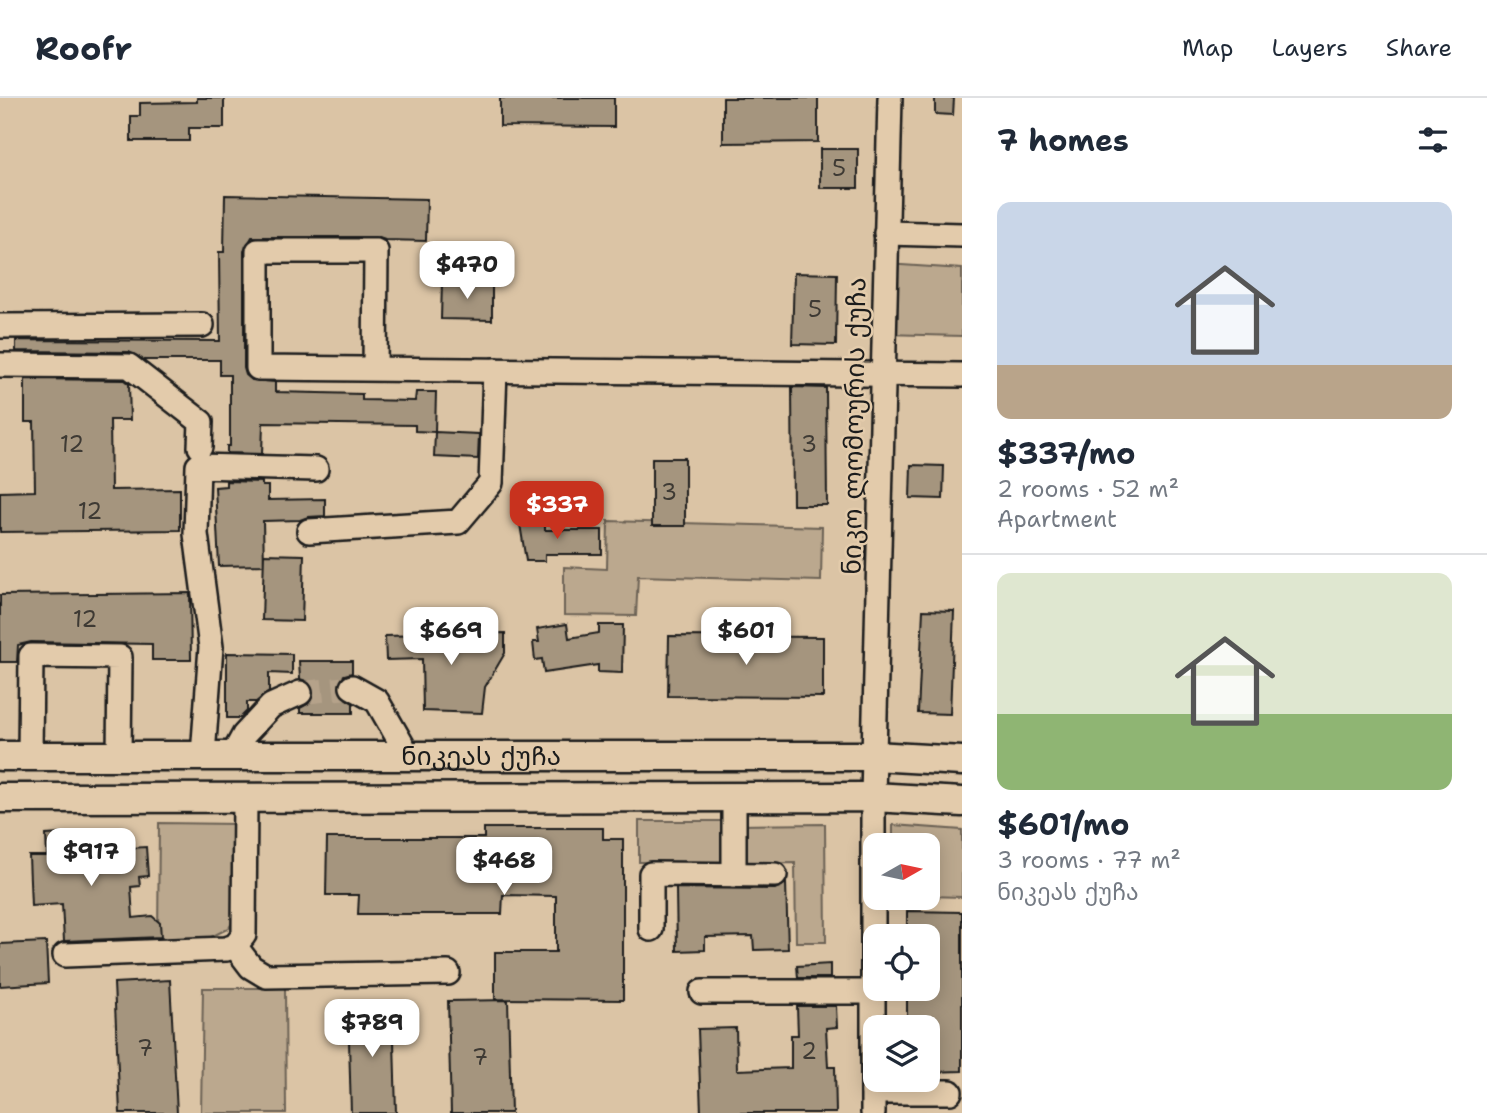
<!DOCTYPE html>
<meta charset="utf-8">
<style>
:root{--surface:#fff;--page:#f2f2f3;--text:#1f2937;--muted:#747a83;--line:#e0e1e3;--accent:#c8321e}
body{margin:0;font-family:"Shantell Sans","Noto Sans Georgian",sans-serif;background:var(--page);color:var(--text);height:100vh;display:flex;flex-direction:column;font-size:26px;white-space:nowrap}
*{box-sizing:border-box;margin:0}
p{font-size:23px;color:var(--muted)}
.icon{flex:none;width:38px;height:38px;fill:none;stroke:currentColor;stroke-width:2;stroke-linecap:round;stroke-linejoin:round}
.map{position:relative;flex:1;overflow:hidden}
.side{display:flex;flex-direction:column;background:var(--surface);width:525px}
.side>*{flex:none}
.needle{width:46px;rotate:81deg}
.fabs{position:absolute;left:863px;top:735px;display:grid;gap:14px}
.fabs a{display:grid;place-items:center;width:77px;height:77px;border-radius:14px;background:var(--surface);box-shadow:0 4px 18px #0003;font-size:35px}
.price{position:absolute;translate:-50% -60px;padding:0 16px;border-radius:14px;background:#fff;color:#222;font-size:23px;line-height:46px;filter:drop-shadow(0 2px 4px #0008)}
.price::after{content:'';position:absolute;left:50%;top:42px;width:21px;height:16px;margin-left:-10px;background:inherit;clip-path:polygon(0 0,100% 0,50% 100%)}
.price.current{background:var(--accent);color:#fff}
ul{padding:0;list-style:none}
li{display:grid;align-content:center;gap:14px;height:371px;padding:0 35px}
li+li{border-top:2px solid var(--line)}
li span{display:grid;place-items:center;height:217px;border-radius:14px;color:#555}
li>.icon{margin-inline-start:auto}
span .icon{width:126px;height:126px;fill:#fffc;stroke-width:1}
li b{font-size:30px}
h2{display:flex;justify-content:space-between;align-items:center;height:84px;padding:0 35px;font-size:30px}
header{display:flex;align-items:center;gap:42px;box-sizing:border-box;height:98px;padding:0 35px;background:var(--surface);border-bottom:2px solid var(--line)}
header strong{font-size:33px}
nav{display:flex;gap:38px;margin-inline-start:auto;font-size:24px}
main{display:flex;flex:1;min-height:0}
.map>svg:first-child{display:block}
.green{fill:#bba88e;stroke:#6c6255;stroke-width:2}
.building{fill:#a5957e;stroke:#1c1c1c;stroke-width:2}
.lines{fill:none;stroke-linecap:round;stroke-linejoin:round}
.minor-tunnel{stroke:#b5a28a;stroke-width:23;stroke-dasharray:23 11;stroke-linecap:butt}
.minor-casing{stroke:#1c1c1c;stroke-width:28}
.major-casing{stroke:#1c1c1c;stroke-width:33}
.minor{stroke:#e3cbab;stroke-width:23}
.major{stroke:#e3cbab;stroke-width:28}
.labels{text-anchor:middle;stroke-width:5;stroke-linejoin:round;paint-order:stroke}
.number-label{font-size:23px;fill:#3e3a34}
.street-label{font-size:26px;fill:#1c1c1c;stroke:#e3cbab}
</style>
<header>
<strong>Roofr</strong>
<nav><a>Map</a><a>Layers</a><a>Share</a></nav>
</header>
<main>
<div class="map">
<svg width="962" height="1015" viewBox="0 0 962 1015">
<rect width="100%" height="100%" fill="#dbc4a5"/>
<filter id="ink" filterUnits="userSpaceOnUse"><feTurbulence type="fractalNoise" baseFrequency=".0143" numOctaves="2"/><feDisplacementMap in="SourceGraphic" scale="14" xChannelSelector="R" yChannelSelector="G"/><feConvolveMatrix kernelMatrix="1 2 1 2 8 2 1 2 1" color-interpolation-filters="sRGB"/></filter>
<g filter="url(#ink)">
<g class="green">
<path d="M886,166L962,171V238L884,236Z"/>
<path d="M608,423L822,429L821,483L638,478L636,518L564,517V469L607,471Z"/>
<rect x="639" y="723" width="87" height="41"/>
<path d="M159,725L238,726L239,812L229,830L211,839L158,842Z"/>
<path d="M825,726L826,844H796L795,765L740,766L739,727Z"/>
<path d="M893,727L962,732V799L928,798V747H893Z"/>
<path d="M203,890H285L286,1015H201Z"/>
</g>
<g class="building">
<path d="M197,0H224V30H189V43H131V18H140V5L197,4Z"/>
<path d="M500,0H614V29L500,28Z"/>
<path d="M723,0H818V44L723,45Z"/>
<path d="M935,0H954L953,17L935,16Z"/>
<rect x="820" y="51" width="38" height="39"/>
<path d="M225,97L427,101L426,143L385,142L376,139H252L244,153V270L246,277L252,282L275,284V294L362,296V302L415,303L416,294H436L435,334L415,333V327L263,325L262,356L227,355V348H230V277H220V262H144L129,254L16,253V242L220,243L219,154H224Z"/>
<path d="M794,175L837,176L836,247L792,246Z"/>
<path d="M442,184L492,185V222L441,221Z"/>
<path d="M25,281L124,282L129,286L130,322H110L111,392L180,391V432L0,434V394L35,393L34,324H25Z"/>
<path d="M792,289L826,290L827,407H793Z"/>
<path d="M435,334L479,336L478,361L434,359Z"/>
<rect x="652" y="360" width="33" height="68"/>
<path d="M911,367L944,368L943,401L910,400Z"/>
<path d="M226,383L262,384V388H268V402L325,401V418L308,419L300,422L263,423L264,467L219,468L215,389L226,388Z"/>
<path d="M519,420H545V432H602V456H545V463H526Z"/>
<path d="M264,456L304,457L302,523L262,522Z"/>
<path d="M190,495L191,562H152V546L31,544L18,547L17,564H0V497Z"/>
<path d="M923,512L954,513L950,616L918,615Z"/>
<path d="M567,526L569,540L599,535V527H623L622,575L598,574V567L544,575L542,561L535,562L533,544H539L537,531Z"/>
<path d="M505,535V555L485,589L482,615L423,613L422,561L386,562L385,538Z"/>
<path d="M669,538L823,539V599L668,598Z"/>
<path d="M227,555L292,556V576L269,575V594L256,604H247V613L240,620H227Z"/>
<path d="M299,563H352V575L344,577L338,589L340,597L353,605V615H300V610L311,604L314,596L309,584L300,581Z"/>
<path d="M484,730H603V741H623V902L495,901V854H556V798L503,797L502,816H358L359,797H326L327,740H484Z"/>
<path d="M94,734L95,752L146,749L148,778L139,779L140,788L131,789L133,820L152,818L160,825L161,839L64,843L62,806L31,808L29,758H47L46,737Z"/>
<path d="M786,785L788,851L754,852L753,838L705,839V852L677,853L676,790L775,791Z"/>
<path d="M907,813L962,814V973L928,974V929H907V891H928V838H907Z"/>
<path d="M46,844L48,885L0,888V846Z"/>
<path d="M830,866V880H798L797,868Z"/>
<path d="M170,882L177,1015H120L114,885Z"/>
<path d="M508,902L511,1015H451L448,903Z"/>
<path d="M393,906L396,1015H351L348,907Z"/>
<path d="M797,908H836L837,929L826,930L828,969H835L836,1015H701L698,931L736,930L737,972L791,970V937H798Z"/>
</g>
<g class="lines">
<path class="minor-tunnel" d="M300,595L352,589"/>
<defs>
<g id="minor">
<path d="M886,135L962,137"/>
<path d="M0,228L202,227"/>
<path d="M0,267L129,268L201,324L200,349"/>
<path d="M375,271L376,153H258V270L962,277"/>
<path d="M309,433L458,424L491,385L495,272"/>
<path d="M352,589L377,603L408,657"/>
<path d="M203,657L211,549L196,436L198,368L316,371"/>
<path d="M233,657L244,637L271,608L300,595"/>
<path d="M30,658L31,558L120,559L119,658"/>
<path d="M734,777V698"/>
<path d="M651,831V776L775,777"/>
<path d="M235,848L251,869L266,878L448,875"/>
<path d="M65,857L226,851L235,848L244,837L245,699"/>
<path d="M702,894H873"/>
<path d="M873,994H950"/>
<path d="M873,1015V699L890,0"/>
</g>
<g id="major">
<path id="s1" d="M0,658H874L962,663"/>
<path d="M0,700L873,699L962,704"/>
</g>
</defs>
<use href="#minor" class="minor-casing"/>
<use href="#major" class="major-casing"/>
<use href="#minor" class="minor"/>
<use href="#major" class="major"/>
</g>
</g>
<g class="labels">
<g class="number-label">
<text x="839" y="78">5</text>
<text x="815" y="219">5</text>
<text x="72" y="354">12</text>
<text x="809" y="354">3</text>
<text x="669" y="402">3</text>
<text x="90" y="421">12</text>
<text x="85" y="529">12</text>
<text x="145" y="958">7</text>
<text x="809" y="961">2</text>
<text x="480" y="967">7</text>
</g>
<g class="street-label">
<text transform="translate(854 328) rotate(-89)" y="9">ნიკო ლომოურის ქუჩა</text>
<text dy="9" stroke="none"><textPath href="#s1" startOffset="481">ნიკეას ქუჩა</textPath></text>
</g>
</g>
</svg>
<div class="fabs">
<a><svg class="needle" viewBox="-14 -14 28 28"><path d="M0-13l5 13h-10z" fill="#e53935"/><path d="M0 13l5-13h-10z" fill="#747a83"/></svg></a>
<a><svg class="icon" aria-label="locate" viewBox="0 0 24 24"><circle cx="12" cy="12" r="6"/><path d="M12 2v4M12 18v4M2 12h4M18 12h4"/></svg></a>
<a><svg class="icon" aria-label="layers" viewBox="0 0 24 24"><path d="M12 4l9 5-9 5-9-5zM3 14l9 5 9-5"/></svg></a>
</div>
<b class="price" style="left:467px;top:203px">$470</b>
<b class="price current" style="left:557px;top:443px">$337</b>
<b class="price" style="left:451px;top:569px">$669</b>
<b class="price" style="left:746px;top:569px">$601</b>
<b class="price" style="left:91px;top:790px">$917</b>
<b class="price" style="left:504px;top:799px">$468</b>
<b class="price" style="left:372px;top:961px">$789</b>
</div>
<section class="side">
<h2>7 homes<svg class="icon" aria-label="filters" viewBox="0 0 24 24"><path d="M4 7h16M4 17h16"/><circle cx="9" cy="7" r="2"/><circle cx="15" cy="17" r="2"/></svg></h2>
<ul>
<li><span style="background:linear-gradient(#c9d6e8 75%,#b9a48a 0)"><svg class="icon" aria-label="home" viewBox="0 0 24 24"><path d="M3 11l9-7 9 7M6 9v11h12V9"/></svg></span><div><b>$337/mo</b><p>2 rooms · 52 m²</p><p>Apartment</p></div></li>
<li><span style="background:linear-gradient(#dfe7d0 65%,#8fb573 0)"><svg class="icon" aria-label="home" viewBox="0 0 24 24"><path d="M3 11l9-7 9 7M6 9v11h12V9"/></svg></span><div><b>$601/mo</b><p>3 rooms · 77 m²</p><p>ნიკეას ქუჩა</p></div></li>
</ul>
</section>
</main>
